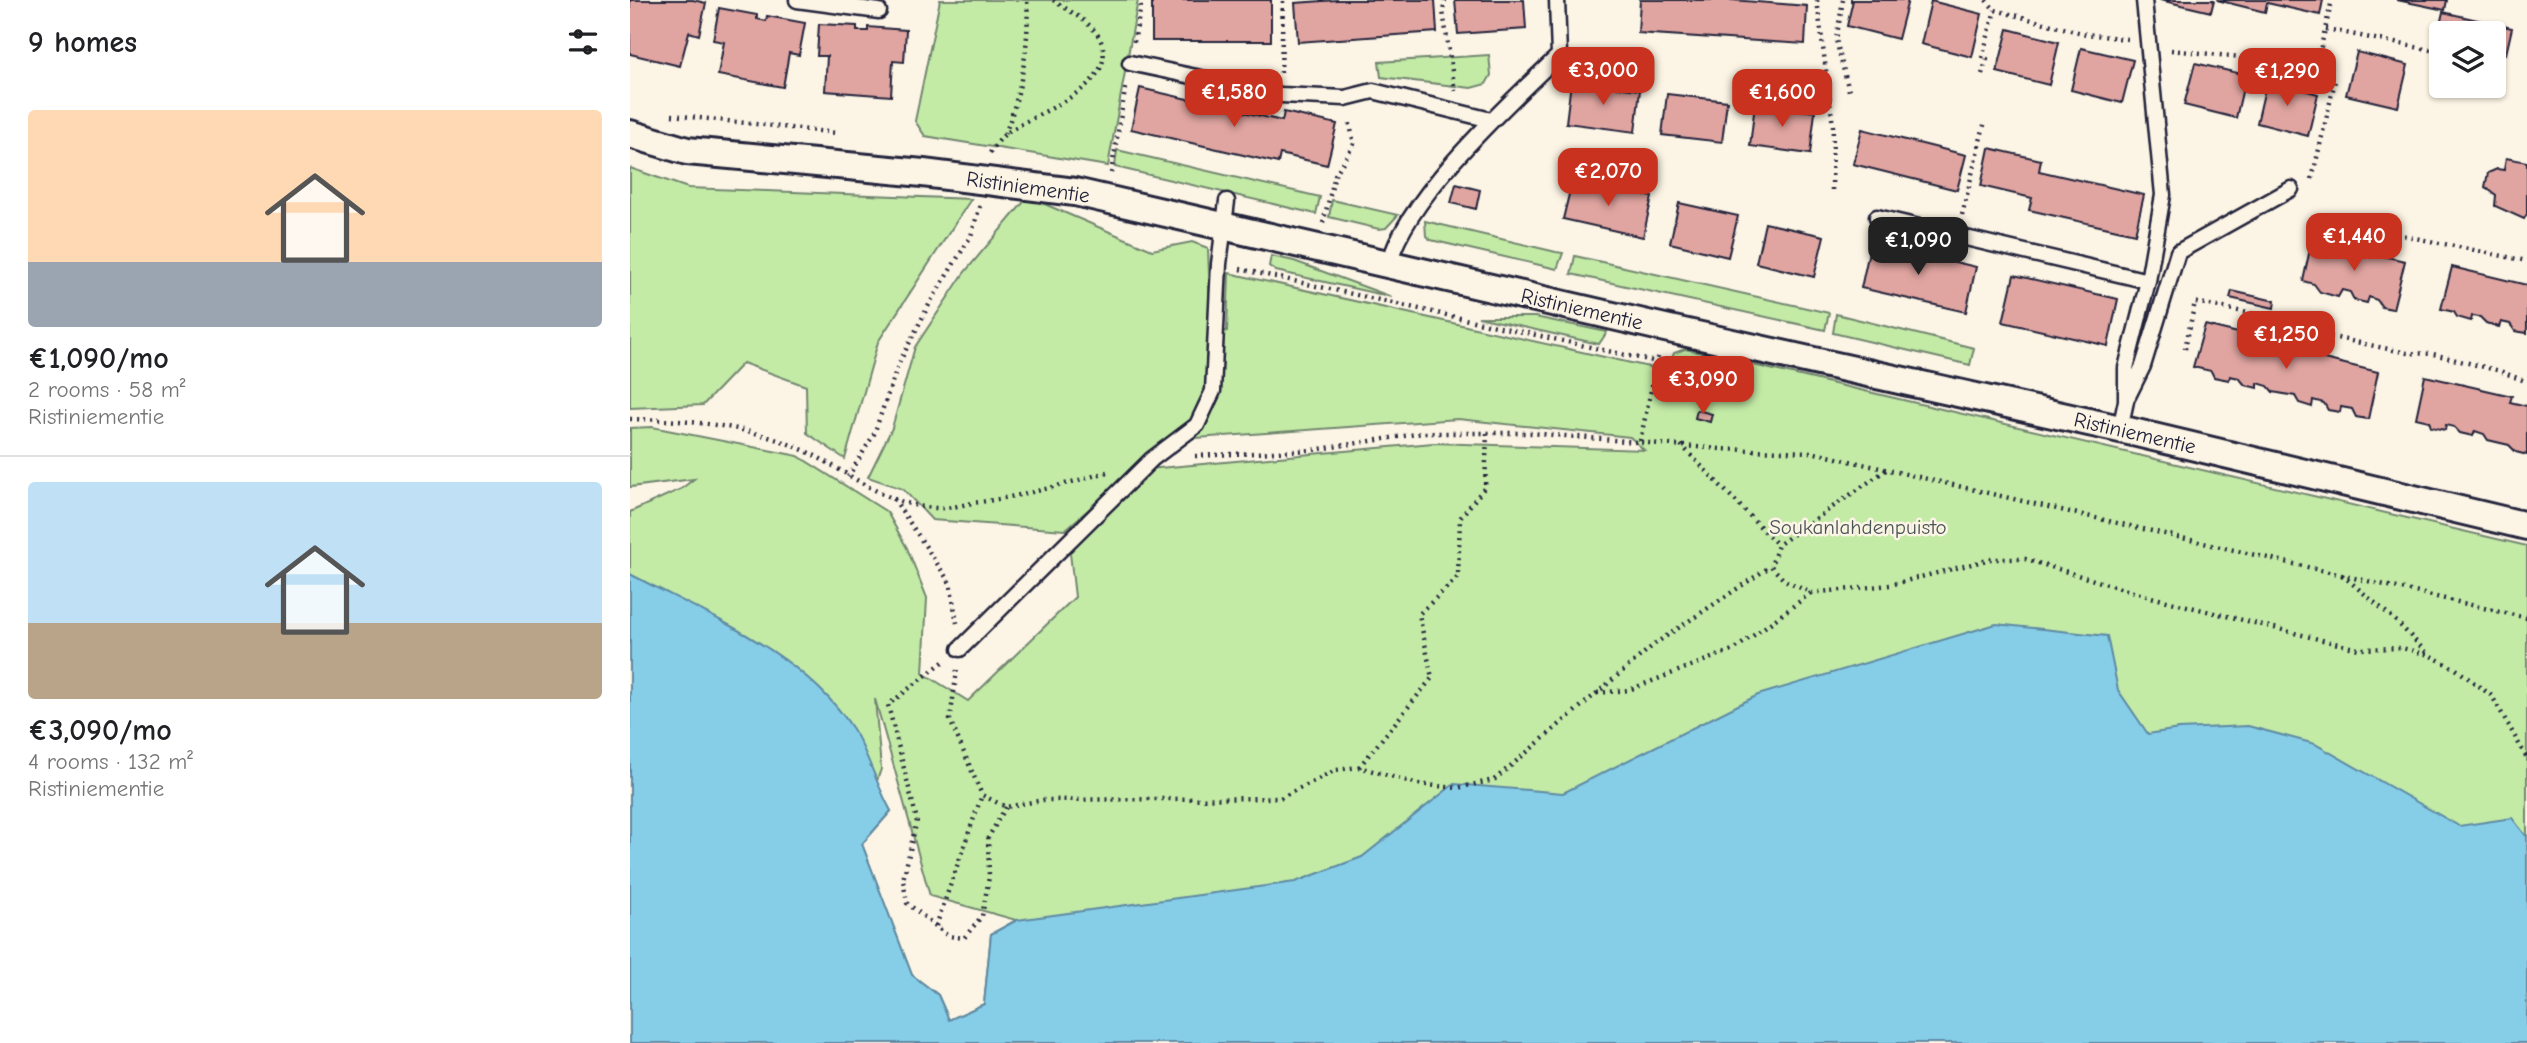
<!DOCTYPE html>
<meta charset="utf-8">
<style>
:root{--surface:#fff;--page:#f6f6f6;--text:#202124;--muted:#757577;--line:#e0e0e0;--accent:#c8321e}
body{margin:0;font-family:"Comic Neue",sans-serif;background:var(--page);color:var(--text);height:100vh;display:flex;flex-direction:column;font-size:26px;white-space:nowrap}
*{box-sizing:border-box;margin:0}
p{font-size:23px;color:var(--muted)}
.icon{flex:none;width:38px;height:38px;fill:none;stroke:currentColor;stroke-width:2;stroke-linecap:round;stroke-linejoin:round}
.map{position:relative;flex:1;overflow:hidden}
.details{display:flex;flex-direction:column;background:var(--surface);width:630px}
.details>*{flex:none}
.fabs{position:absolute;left:1799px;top:21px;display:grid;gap:14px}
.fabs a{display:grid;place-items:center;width:77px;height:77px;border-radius:7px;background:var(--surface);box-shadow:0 2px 5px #0004;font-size:35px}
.price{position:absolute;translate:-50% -60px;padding:0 16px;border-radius:14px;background:var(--accent);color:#fff;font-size:23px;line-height:46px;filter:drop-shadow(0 2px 4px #0008)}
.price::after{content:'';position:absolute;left:50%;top:42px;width:21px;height:16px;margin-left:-10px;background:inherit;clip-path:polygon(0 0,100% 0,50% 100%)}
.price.on{background:#222;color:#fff}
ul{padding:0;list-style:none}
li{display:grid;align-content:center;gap:14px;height:371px;padding:0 28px}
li+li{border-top:2px solid var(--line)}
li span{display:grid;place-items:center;height:217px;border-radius:7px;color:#555}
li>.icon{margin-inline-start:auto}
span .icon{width:126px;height:126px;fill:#fffc;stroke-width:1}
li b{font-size:30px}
h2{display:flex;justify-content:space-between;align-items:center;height:84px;padding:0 28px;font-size:30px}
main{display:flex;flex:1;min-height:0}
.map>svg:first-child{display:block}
.green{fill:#c3eba6;stroke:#728670;stroke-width:2;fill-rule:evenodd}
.water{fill:#86cee8;stroke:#5e89a3;stroke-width:2}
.building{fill:#e0a5a1;stroke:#22223b;stroke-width:2}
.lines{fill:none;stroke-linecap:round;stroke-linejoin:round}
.lane-casing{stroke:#22223b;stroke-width:19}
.street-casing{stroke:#22223b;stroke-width:32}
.path{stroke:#22223b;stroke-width:4.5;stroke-dasharray:2 5;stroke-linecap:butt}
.lane{stroke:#fcf5e5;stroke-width:14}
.street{stroke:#fcf5e5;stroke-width:26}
.labels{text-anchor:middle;stroke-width:5;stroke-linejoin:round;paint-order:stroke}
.street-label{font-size:21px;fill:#22223b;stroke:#fcf5e5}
.park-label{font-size:21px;fill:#4a5456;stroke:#fcf5e5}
</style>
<main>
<section class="details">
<h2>9 homes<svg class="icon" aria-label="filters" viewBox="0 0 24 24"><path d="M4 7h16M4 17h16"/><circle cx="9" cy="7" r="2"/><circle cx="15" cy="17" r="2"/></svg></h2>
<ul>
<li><span style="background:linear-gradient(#ffd9b3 70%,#9aa5b1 0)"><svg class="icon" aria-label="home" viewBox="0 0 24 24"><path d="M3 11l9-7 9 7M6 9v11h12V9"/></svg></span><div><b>€1,090/mo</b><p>2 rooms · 58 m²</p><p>Ristiniementie</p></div></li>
<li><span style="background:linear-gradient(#bfe0f5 65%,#b9a48a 0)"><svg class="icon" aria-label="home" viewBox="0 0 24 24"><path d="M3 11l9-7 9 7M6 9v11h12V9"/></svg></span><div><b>€3,090/mo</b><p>4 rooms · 132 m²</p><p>Ristiniementie</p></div></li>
</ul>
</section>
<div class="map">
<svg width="1897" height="1043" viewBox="0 0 1897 1043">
<rect width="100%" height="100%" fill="#fcf5e5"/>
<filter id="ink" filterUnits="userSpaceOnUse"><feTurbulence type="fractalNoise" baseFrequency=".0143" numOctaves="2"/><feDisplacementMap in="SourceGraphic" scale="14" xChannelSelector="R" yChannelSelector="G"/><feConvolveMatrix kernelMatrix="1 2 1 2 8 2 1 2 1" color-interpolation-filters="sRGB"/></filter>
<g filter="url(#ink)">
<g class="green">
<path d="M310,0H508L478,166L295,136L285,121Z"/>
<path d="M859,55L861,75L856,84L841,88L751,77L749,62Z"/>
<path d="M487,150L690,197L686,214L485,167Z"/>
<path d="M0,168L58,188L341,199L248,342L215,459L177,433L176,386L113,363L73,405L0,408Z"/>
<path d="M398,197L522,250L562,242L578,248L581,330L597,331L599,273L1037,371L1044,353L1055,349L1897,546V1043L972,962L155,1043L0,811V512L51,489L64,479L0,487V428L22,427L168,456L257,512L277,548L297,598L293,673L338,701L445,597L439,544L518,469L803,443L1014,450L1000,437L828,419L538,440L435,530L302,520L273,489L238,477L262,428L285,347L334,273ZM245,699L300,896L386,920L361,934L354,1004L319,1020L308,995L282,975L232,844L261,811L246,784L251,769Z"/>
<path d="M702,200L768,215L756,228L749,229L699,217Z"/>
<path d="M795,221L926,252L933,253L927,269L801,240L796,236Z"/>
<path d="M641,256L664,261L762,297L646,271L639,266Z"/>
<path d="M945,256L1199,313L1195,330L941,274Z"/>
<path d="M1206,314L1344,348L1340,365L1203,333Z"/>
<path d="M848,317H905L977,332L969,344Z"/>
</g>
<path class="water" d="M0,574C77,615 173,652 223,729C237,751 247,786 261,811L232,844L282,975L308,995L319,1020L354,1004L361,934L387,920L665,882L732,857L824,784L933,793L1128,695L1366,624L1477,636L1488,690L1518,734L1549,729L1618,726L1685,744L1829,826L1882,818L1897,837V1043H0Z"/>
<g class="building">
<path d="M0,0H63L76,3L69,35L59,32L50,66L0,54Z"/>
<rect x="522" y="0" width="119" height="41"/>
<path d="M707,0H805L807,32L668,42L665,3Z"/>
<path d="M825,0H894L896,29L828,34Z"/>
<path d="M1010,0H1102L1177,6L1175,44L1008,33Z"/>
<path d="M1223,0H1278L1268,39L1217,26Z"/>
<path d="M1530,0H1584L1581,12Z"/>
<path d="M1587,0H1693L1690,15L1637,3L1635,12Z"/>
<path d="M1767,0H1817L1815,10Z"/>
<path d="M1301,1L1352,14L1342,57L1291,44Z"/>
<path d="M89,8L127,15V19L136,21L137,16L175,23L169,55L159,53L153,87L88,75L94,42L83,40Z"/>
<path d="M1813,12L1882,28L1876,54L1864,51V33H1811V39L1807,38Z"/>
<path d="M189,24L227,26V31H238V27L276,30L274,62L263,61L261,96L195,91L197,56H187Z"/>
<path d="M1378,29L1429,42L1419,85L1367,72Z"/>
<path d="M1451,48L1503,60L1492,103L1441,90Z"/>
<path d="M1727,52L1778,65L1768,107L1716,95Z"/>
<path d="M1565,63L1616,75L1606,118L1554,105Z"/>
<path d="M1637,80L1688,94L1678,136L1627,123Z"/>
<path d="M941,82L1010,90L1005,132L936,123Z"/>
<path d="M510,88L652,121L654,112L707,124L697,165L650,154L648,163L501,129Z"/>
<path d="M1037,94L1097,101L1092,142L1032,135Z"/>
<path d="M1125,104L1185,112L1180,154L1120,146Z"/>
<path d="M1232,129L1336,155L1327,190L1223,164Z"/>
<path d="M1359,148L1411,160L1409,171L1514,195L1505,234L1399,210L1402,198L1351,186Z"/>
<path d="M1876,158L1897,162V214L1894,219L1865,206L1866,195L1855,187L1858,173L1867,169L1874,170Z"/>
<path d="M943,178L1022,197L1013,237L933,219Z"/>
<path d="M826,184L850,190L846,209L821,203Z"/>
<path d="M1049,203L1108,216L1098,257L1040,243Z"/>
<path d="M1135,223L1194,236L1184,277L1126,263Z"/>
<path d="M1682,240L1775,261L1763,309L1752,307L1747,300L1739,297L1737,303L1724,300L1720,292L1712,290L1708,297L1690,292L1684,284L1673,281Z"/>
<path d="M1241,242L1346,267L1336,312L1231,288Z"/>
<path d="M1822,267L1897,285V333L1885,331L1880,324L1871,322L1869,327L1856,323L1850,317L1842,316L1841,321L1827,317L1824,312L1811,309Z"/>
<path d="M1384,275L1488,299L1478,346L1373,322Z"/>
<path d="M1602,291L1645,301L1644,308L1600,298Z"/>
<path d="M1575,325L1666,347L1665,352L1748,372L1738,419L1726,417L1722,409L1711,407L1710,412L1698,410L1694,403L1683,400L1682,407L1669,403L1665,396L1643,392L1638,386L1628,383V388L1615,385L1609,378L1600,376L1599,380L1584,377L1581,371L1563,367Z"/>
<path d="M1795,376L1882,396L1880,402L1897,406V455L1886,452L1879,445L1858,440L1854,434L1845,431L1843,436L1830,433L1824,427L1816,425L1815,430L1801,427L1799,421L1786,418Z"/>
<path d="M1067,410L1082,414L1080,422L1065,418Z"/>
</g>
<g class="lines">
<defs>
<g id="lane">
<path d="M167,0L249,11"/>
<path d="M500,63L651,95L715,98L743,91L861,120"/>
<path d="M1247,217L1518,281"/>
<path d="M759,264C776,197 879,103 929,55L927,0"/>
<path d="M1498,396L1513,366L1548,252L1661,189"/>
<path d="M1490,429L1496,401V368L1518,281L1533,195L1514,0"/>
<path d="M330,649L522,459L567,425L583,391L589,264L597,201"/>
</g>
<path id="street" d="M0,134L57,151L293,173L445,192L1035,328L1490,429L1897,526"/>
</defs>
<use href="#lane" class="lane-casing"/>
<use href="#street" class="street-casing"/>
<g class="path">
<path d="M815,0L813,11L825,91"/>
<path d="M1187,0L1203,126L1202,190"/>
<path d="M1213,0L1206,40L1219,91"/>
<path d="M1220,0H1223"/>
<path d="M1356,0L1365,10L1456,34L1497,39"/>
<path d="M1696,29L1805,51"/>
<path d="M504,42L512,0"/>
<path d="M1541,50L1610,57L1684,76L1702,0"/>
<path d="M651,73L653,0"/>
<path d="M1352,74L1357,59L1352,58L1365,10"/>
<path d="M42,115L207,133"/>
<path d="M375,134C391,93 400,44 397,0"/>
<path d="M360,153C364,147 368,141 373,136C397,114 496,88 469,37C460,21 437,10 423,0"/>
<path d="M481,173L496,85"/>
<path d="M1682,179L1705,81L1684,76"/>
<path d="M1332,215L1355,121"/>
<path d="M693,223L705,175L724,144L719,120"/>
<path d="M1712,223L1897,261"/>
<path d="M610,269L1027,362"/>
<path d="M1555,349L1565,302L1657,321L1670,330L1777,353L1803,354L1870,371L1897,382"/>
<path d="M0,419C60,420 116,425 171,449C216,469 254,506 306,508C318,509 331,505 343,503C389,497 432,485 477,472"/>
<path d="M1010,441L1029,353"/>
<path d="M1051,445L1148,545"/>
<path d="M565,456L683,450L793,433H900L1090,449L1181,452L1897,618"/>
<path d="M1256,470L1148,545L1141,566L1154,580L1181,593L1260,585L1361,559H1395L1513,595L1728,649L1772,648L1799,655L1826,669L1862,696L1897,758"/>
<path d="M218,477L244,434L268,365L301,301L341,236L350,206"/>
<path d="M264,499L320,583L327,623"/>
<path d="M1712,575L1763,618L1798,654"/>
<path d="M313,662L258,705L287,820L273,880L277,903L318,936L334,938L352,916L359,877L358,838L376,807"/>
<path d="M327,670L320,720L352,795L376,807L413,800L650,798L706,770L729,767L788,784L827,788L864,780L1026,643L1141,566"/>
<path d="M967,693L999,690L1105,649L1181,593"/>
<path d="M729,767L802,678L789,614L828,577L830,518L855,487L857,433"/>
<path d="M306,926L352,795"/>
</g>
<use href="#lane" class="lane"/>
<use href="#street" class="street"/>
</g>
</g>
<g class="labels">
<g class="street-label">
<text transform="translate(398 187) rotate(8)" y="7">Ristiniementie</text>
<text transform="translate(952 309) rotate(13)" y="7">Ristiniementie</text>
<text transform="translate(1505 433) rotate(13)" y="7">Ristiniementie</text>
</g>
<g class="park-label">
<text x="1228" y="534">Soukanlahdenpuisto</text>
</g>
</g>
</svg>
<div class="fabs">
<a><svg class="icon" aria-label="layers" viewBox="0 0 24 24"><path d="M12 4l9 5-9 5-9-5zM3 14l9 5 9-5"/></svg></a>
</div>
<b class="price" style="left:973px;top:107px">€3,000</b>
<b class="price" style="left:1657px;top:108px">€1,290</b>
<b class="price" style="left:604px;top:129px">€1,580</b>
<b class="price" style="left:1152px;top:129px">€1,600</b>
<b class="price" style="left:978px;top:208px">€2,070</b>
<b class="price" style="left:1724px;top:273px">€1,440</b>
<b class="price on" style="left:1288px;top:277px">€1,090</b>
<b class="price" style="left:1656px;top:371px">€1,250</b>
<b class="price" style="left:1073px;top:416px">€3,090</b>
</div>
</main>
